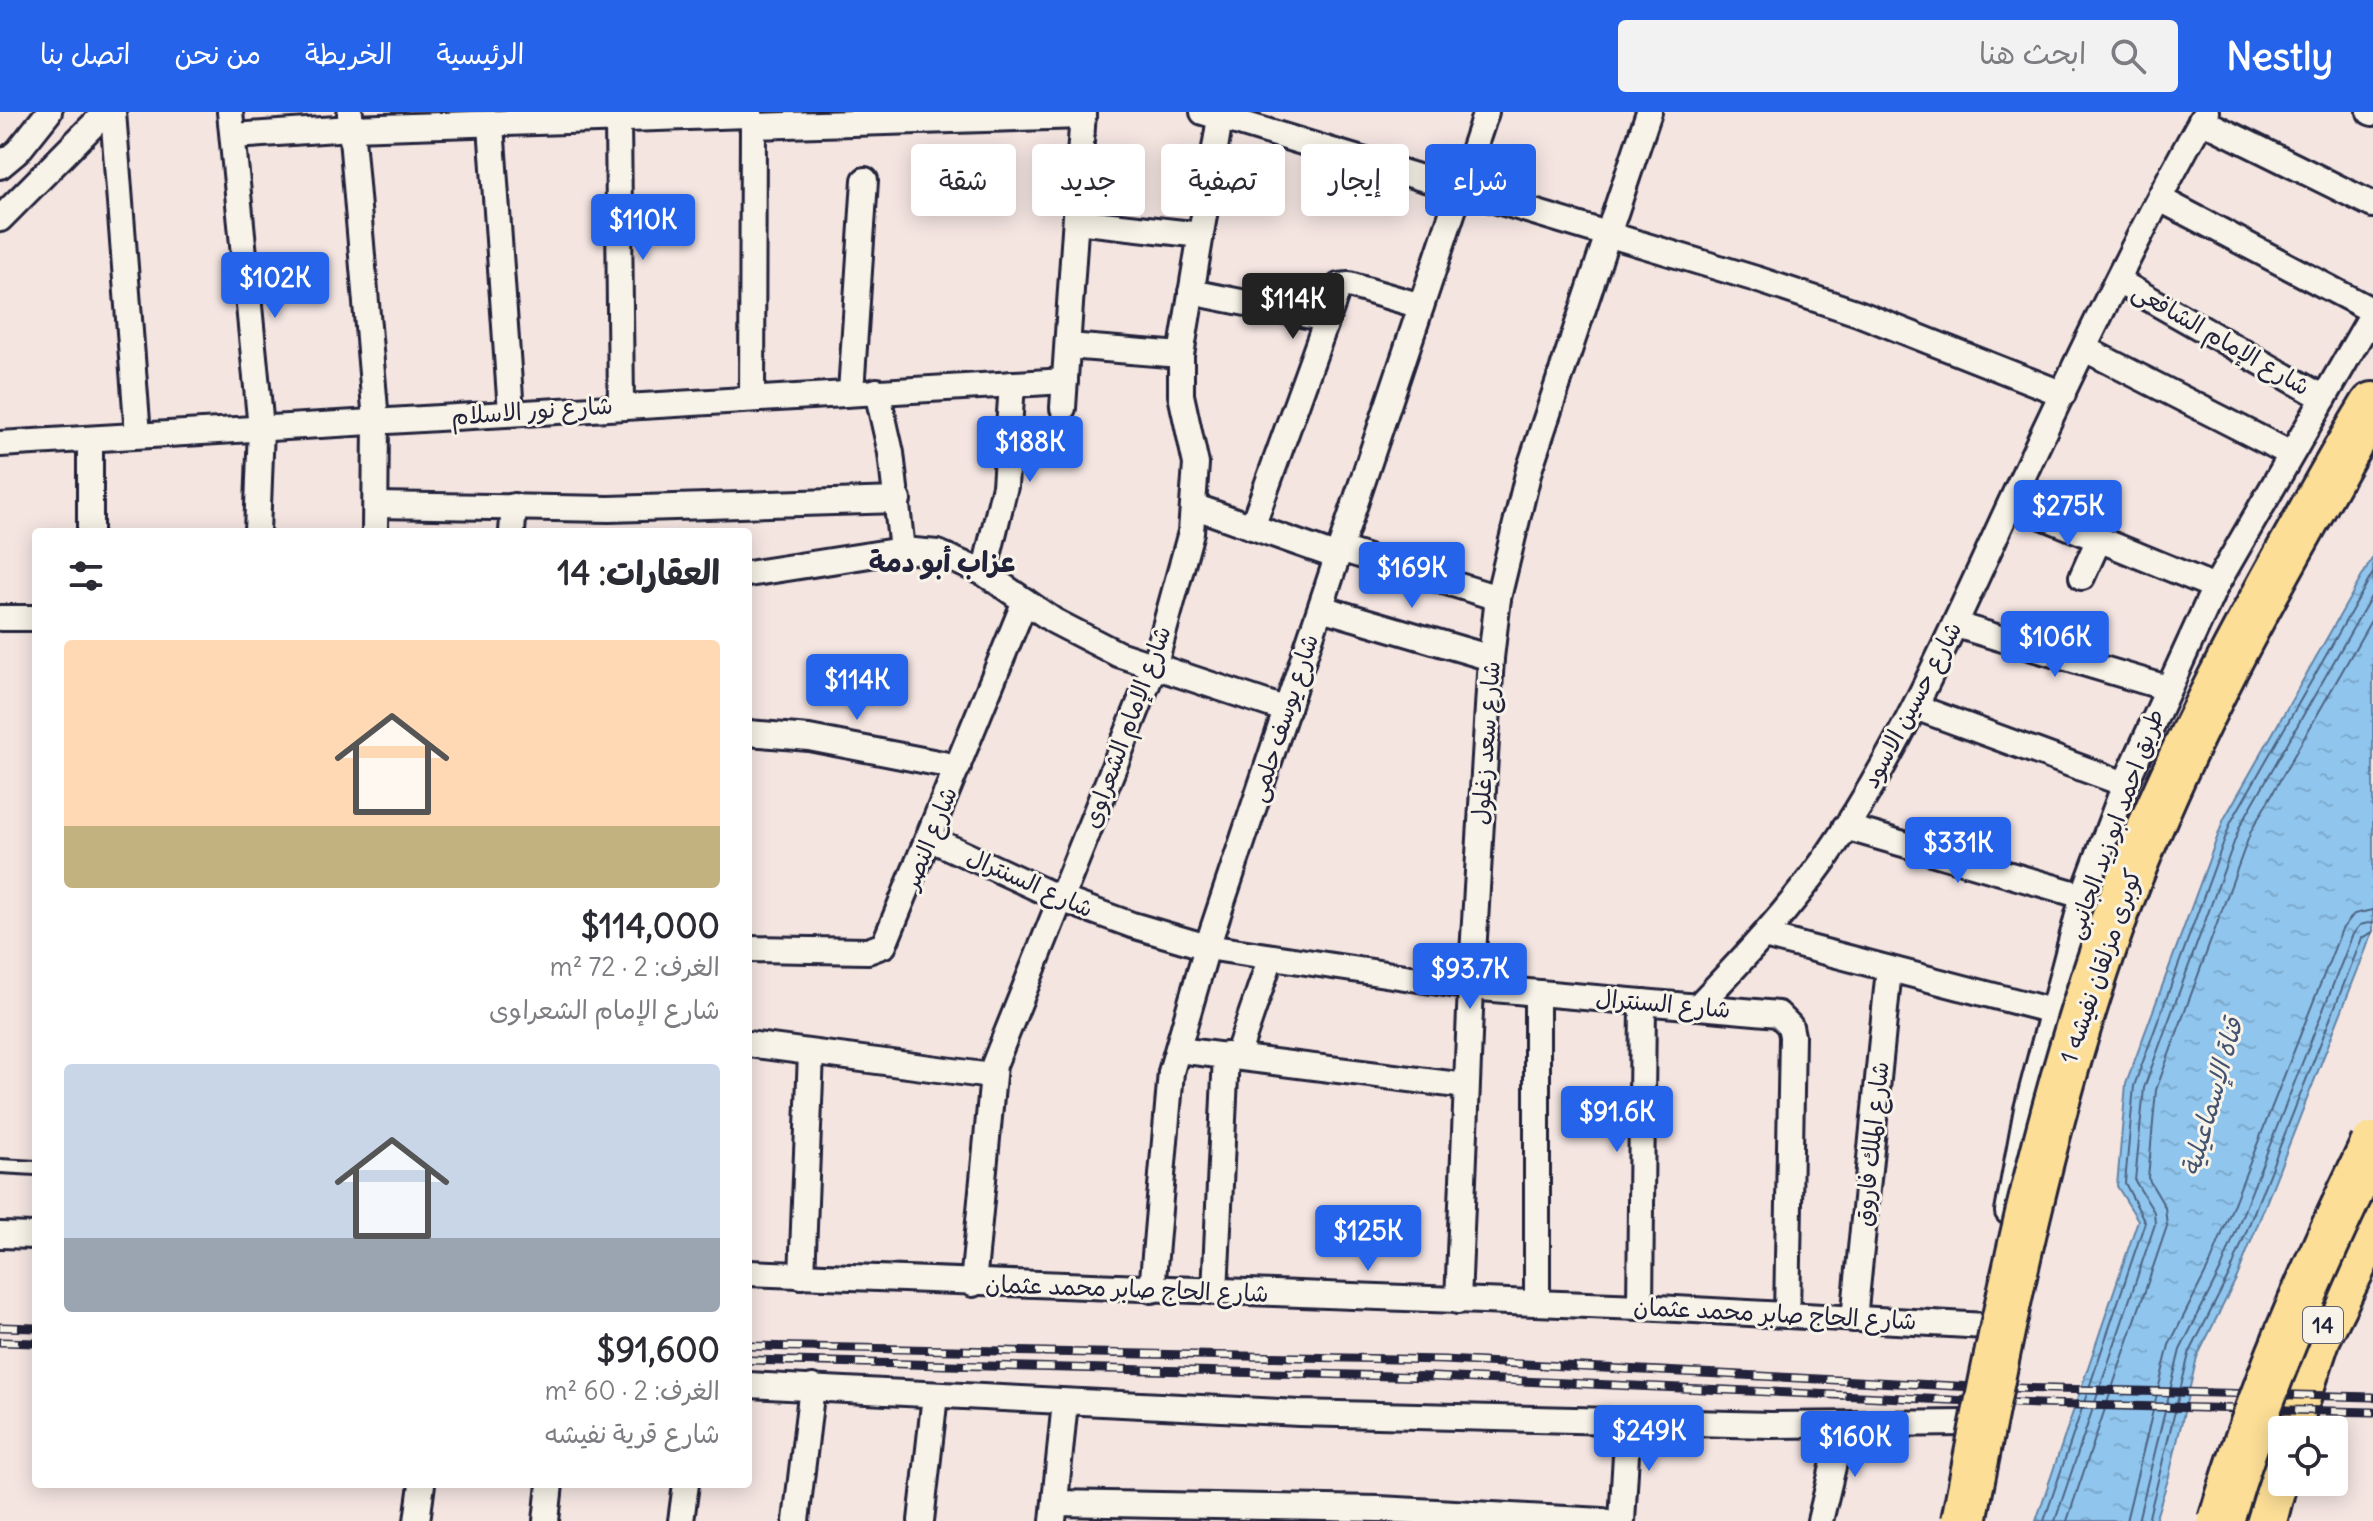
<!DOCTYPE html>
<html lang="ar">
<meta charset="utf-8">
<style>
:root{--surface:#fff;--page:#f2f2f3;--text:#2b2b33;--muted:#7c7c81;--accent:#2563eb}
body{margin:0;font-family:Delius,"Playpen Sans Arabic",sans-serif;background:var(--page);color:var(--text);direction:rtl;height:100vh;display:flex;flex-direction:column;font-size:30px;white-space:nowrap}
*{box-sizing:border-box;margin:0}
p{font-size:26px;color:var(--muted)}
.icon{flex:none;width:44px;height:44px;fill:none;stroke:currentColor;stroke-width:2;stroke-linecap:round;stroke-linejoin:round}
.map{position:relative;flex:1;overflow:hidden;direction:ltr}
.side{position:absolute;left:32px;top:416px;width:720px;height:960px;display:flex;flex-direction:column;background:var(--surface);border-radius:8px;box-shadow:0 4px 20px #0003;direction:rtl}
.side>*{flex:none}
.hud{position:absolute;left:776px;top:32px;width:760px;height:72px;direction:rtl;display:flex;gap:16px}
.tools{position:absolute;left:2268px;top:1304px;display:grid;gap:16px}
.tools a{display:grid;place-items:center;width:80px;height:80px;border-radius:8px;background:var(--surface);box-shadow:0 4px 20px #0003;font-size:40px}
.price{position:absolute;translate:-50% -68px;padding:0 18px;border-radius:8px;background:var(--accent);color:#fff;font-size:26px;line-height:52px;filter:drop-shadow(0 2px 4px #0008)}
.price::after{content:'';position:absolute;left:50%;top:48px;width:24px;height:18px;margin-left:-12px;background:inherit;clip-path:polygon(0 0,100% 0,50% 100%)}
.price.selected{background:#222;color:#fff}
ul{padding:0;list-style:none}
li{display:grid;align-content:center;gap:16px;height:424px;padding:0 32px}
li span{display:grid;place-items:center;height:248px;border-radius:8px;color:#555}
li>.icon{margin-inline-start:auto}
span .icon{width:144px;height:144px;fill:#fffc;stroke-width:1}
li b{font-size:34px}
h2{display:flex;justify-content:space-between;align-items:center;height:96px;padding:0 32px;font-size:34px}
.pill{padding:0 28px;border-radius:8px;background:var(--surface);box-shadow:0 4px 20px #0003;font-size:28px;line-height:72px}
.pill.selected{background:var(--accent);color:#fff}
header{display:flex;align-items:center;gap:48px;box-sizing:border-box;height:112px;padding:0 40px;background:var(--accent);color:#fff}
header strong{font-size:38px}
nav{display:flex;gap:44px;margin-inline-start:auto;font-size:28px}
.search{width:560px;height:72px;background:var(--page);display:flex;align-items:center;gap:20px;box-sizing:border-box;padding:0 28px;border-radius:8px;color:var(--muted);font-size:30px}
.map>svg:first-child{display:block}
.water{fill:url(#water-ripples);stroke:#6484a6;stroke-width:2}
.lines{fill:none;stroke-linecap:round;stroke-linejoin:round}
.shore{stroke:#4e6483;stroke-width:2}
.lane-casing{stroke:#22223b;stroke-width:18}
.street-casing{stroke:#22223b;stroke-width:30}
.highway-casing{stroke:#22223b;stroke-width:50}
.lane{stroke:#f7f3e8;stroke-width:12}
.street{stroke:#f7f3e8;stroke-width:24}
.highway{stroke:#fcde96;stroke-width:44}
.rail-casing{stroke:#22223b;stroke-width:9}
.rail{stroke:#f7f3e8;stroke-width:6;stroke-dasharray:18;stroke-linecap:butt}
.highway-bridge-casing{stroke:#22223b;stroke-width:50;stroke-linecap:butt}
.highway-bridge{stroke:#fcde96;stroke-width:44}
.labels{text-anchor:middle;stroke-width:6;stroke-linejoin:round;paint-order:stroke}
.shield{fill:#f7f3e8;stroke:#62616f;stroke-width:2}
.shield-label{font-size:22px;font-weight:bold;fill:#22223b}
.street-label{font-size:24px;fill:#22223b;stroke:#f7f3e8}
.water-label{font-size:26px;font-style:italic;fill:#435371;stroke:#f7f3e8}
.quarter-label{font-size:28px;font-weight:bold;fill:#22223b;stroke:#f7f3e8}
</style>
<header>
<strong>Nestly</strong>
<div class="search"><svg class="icon" aria-label="search" viewBox="0 0 24 24"><circle cx="10" cy="10" r="6"/><path d="M15 15l6 6"/></svg>ابحث هنا</div>
<nav><a>الرئيسية</a><a>الخريطة</a><a>من نحن</a><a>اتصل بنا</a></nav>
</header>
<div class="map">
<svg width="2373" height="1409" viewBox="0 0 2373 1409">
<defs>
<pattern id="water-ripples" width="26" height="14" patternUnits="userSpaceOnUse" patternTransform="scale(2)"><rect width="26" height="14" fill="#90c6ee"/><path d="M2 4q2-2 4 0t4 0M15 11q2-2 4 0t4 0" fill="none" stroke="#7caacd"/></pattern>
</defs>
<rect width="100%" height="100%" fill="#f4e5e1"/>
<filter id="ink" filterUnits="userSpaceOnUse"><feTurbulence type="fractalNoise" baseFrequency=".0125" numOctaves="2"/><feDisplacementMap in="SourceGraphic" scale="16" xChannelSelector="R" yChannelSelector="G"/><feConvolveMatrix kernelMatrix="1 2 1 2 8 2 1 2 1" color-interpolation-filters="sRGB"/></filter>
<g filter="url(#ink)">
<path class="water" d="M2373,445V819L2237,1165L2197,1245L2169,1364L2155,1409H2036L2138,1108L2117,1074L2126,972L2224,707Z"/>
<g class="lines">
<g class="shore">
<path d="M2044,1409L2145,1110L2125,1071L2134,974L2231,710L2373,461"/>
<path d="M2055,1409L2155,1112L2154,1100L2135,1069L2144,976L2240,714L2373,481"/>
<path d="M2067,1409L2167,1114L2165,1095L2148,1066L2156,978L2251,719L2373,505"/>
<path d="M2126,1409L2169,1233L2210,1152L2342,817L2354,802L2373,798"/>
<path d="M2138,1409L2180,1238L2221,1157L2353,822L2360,813L2373,810"/>
<path d="M2148,1409L2189,1242L2230,1161L2362,826L2373,820"/>
</g>
<defs>
<path id="lane" d="M0,1054L36,1056"/>
<g id="street">
<path d="M113,0L138,323"/>
<path d="M230,0L261,316L257,420"/>
<path d="M1203,0L1756,167L1858,201L2063,282"/>
<path d="M2370,0L2373,1"/>
<path d="M350,2L376,309L375,420"/>
<path d="M618,8L621,293"/>
<path d="M2201,8L2373,93"/>
<path d="M491,13L511,300"/>
<path d="M753,14L1083,4"/>
<path d="M234,24L351,16L748,3L753,9L752,286"/>
<path d="M0,54L18,39L49,0"/>
<path d="M2160,87L2373,199"/>
<path d="M0,107L106,0"/>
<path d="M1076,109L1201,123"/>
<path d="M2118,169L2324,286"/>
<path d="M1191,180L1326,207"/>
<path d="M1068,234L1181,243"/>
<path d="M2085,237L2291,342"/>
<path d="M877,279L891,341L902,438"/>
<path d="M851,280L865,68"/>
<path d="M1063,296L1083,0"/>
<path d="M0,332L1065,269"/>
<path d="M2011,391L2215,475"/>
<path d="M377,393L609,397L898,388"/>
<path d="M1196,395L1338,445"/>
<path d="M1252,415L1339,174L1349,173L1421,194"/>
<path d="M90,420V328"/>
<path d="M512,420L514,394"/>
<path d="M1340,437L1498,486"/>
<path d="M984,461L1005,374L1012,272"/>
<path d="M748,462L902,438L938,441L984,461L1054,509L1118,542L1287,598"/>
<path d="M2082,465L2099,427"/>
<path d="M1321,496L1491,546"/>
<path d="M0,506H36"/>
<path d="M1956,513L2167,576"/>
<path d="M1915,595L2125,672"/>
<path d="M748,621L809,626L958,655"/>
<path d="M1845,715L2083,784"/>
<path d="M929,726L1061,787L1132,813L1207,835L1471,875L1778,902L1790,914L1792,924L1787,1203"/>
<path d="M1764,824L2052,899"/>
<path d="M748,837L868,839L884,833L1025,489"/>
<path d="M1537,881V1191"/>
<path d="M1697,895C1743,847 1788,799 1827,744C1903,634 1955,511 2011,390C2072,259 2135,126 2206,0"/>
<path d="M748,932L991,964"/>
<path d="M1178,938L1466,974"/>
<path d="M1237,944L1271,845"/>
<path d="M2008,1100L2027,997L2083,784L2125,672L2215,475L2373,201"/>
<path d="M0,1123L36,1124"/>
<path d="M748,1161L1640,1195L1986,1214"/>
<path d="M802,1164L811,942"/>
<path d="M973,1172L994,953L1154,555L1191,420L1196,352L1181,283V243L1221,0"/>
<path d="M1152,1178L1171,960L1207,835L1486,0"/>
<path d="M1215,1180L1226,943"/>
<path d="M1458,1189L1471,875L1491,546L1498,486L1529,358L1649,0"/>
<path d="M1640,1195L1643,890"/>
<path d="M1854,1207L1889,857"/>
<path d="M748,1273L1299,1301L1771,1313L1968,1311"/>
<path d="M1055,1391L1379,1397L1603,1409"/>
<path d="M417,1409L422,1372"/>
<path d="M546,1409L550,1372"/>
<path d="M681,1409L686,1372"/>
<path d="M796,1409L812,1275"/>
<path d="M921,1409L935,1283"/>
<path d="M1053,1409L1065,1290"/>
<path d="M1622,1409L1628,1310"/>
<path d="M1820,1409L1843,1313"/>
</g>
<g id="highway">
<path d="M2346,338L2373,293"/>
<path d="M2287,1318L2318,1225L2373,1114"/>
<path d="M2264,1409L2282,1339"/>
</g>
</defs>
<use href="#lane" class="lane-casing"/>
<use href="#street" class="street-casing"/>
<use href="#highway" class="highway-casing"/>
<use href="#lane" class="lane"/>
<use href="#street" class="street"/>
<use href="#highway" class="highway"/>
<defs>
<g id="rail">
<path d="M0,1215L36,1216"/>
<path d="M0,1230L36,1231"/>
<path d="M748,1234L1444,1248L1974,1275L2373,1285"/>
<path d="M748,1248L1433,1265L2039,1292L2373,1300"/>
</g>
</defs>
<use href="#rail" class="rail-casing"/>
<use href="#rail" class="rail"/>
<defs>
<g id="highway-bridge">
<path d="M1964,1409C2003,1207 2043,1005 2113,810C2172,645 2259,490 2346,338"/>
<path d="M2221,1409C2260,1277 2313,1156 2373,1033"/>
</g>
</defs>
<use href="#highway-bridge" class="highway-bridge-casing"/>
<use href="#highway-bridge" class="highway-bridge"/>
</g>
</g>
<g class="labels">
<rect class="shield" x="2303" y="1195" width="40" height="36" rx="6"/>
<g class="shield-label">
<text x="2323" y="1221">14</text>
</g>
<g class="street-label">
<text transform="translate(2221 227) rotate(30)" y="8">شارع الإمام الشافعى</text>
<text transform="translate(532 299) rotate(-4)" y="8">شارع نور الاسلام</text>
<text transform="translate(1912 593) rotate(-62)" y="8">شارع حسين الاسود</text>
<text transform="translate(1284 606) rotate(-72)" y="8">شارع يوسف حلمى</text>
<text transform="translate(1127 615) rotate(-70)" y="8">شارع الإمام الشعراوى</text>
<text transform="translate(1486 631) rotate(-86)" y="8">شارع سعد زغلول</text>
<text transform="translate(2115 712) rotate(-70)" y="8">طريق احمد ابو زيد الجانبى</text>
<text transform="translate(930 726) rotate(-68)" y="8">شارع النصر</text>
<text transform="translate(1030 771) rotate(24)" y="8">شارع السنترال</text>
<text transform="translate(2101 854) rotate(-71)" y="8">كوبرى مزلقان نفيشه 1</text>
<text transform="translate(1663 892) rotate(5)" y="8">شارع السنترال</text>
<text transform="translate(1872 1032) rotate(-84)" y="8">شارع الملك فاروق</text>
<text transform="translate(1127 1177) rotate(2)" y="8">شارع الحاج صابر محمد عثمان</text>
<text transform="translate(1775 1202) rotate(3)" y="8">شارع الحاج صابر محمد عثمان</text>
</g>
<g class="water-label">
<text transform="translate(2212 985) rotate(-74)" y="9">قناة الإسماعيلية</text>
</g>
<g class="quarter-label">
<text x="942" y="460">عزاب أبو دمة</text>
</g>
</g>
</svg>
<div class="tools">
<a><svg class="icon" aria-label="locate" viewBox="0 0 24 24"><circle cx="12" cy="12" r="6"/><path d="M12 2v4M12 18v4M2 12h4M18 12h4"/></svg></a>
</div>
<b class="price" style="left:643px;top:150px">$110K</b>
<b class="price" style="left:275px;top:208px">$102K</b>
<b class="price selected" style="left:1293px;top:229px">$114K</b>
<b class="price" style="left:1030px;top:372px">$188K</b>
<b class="price" style="left:2068px;top:436px">$275K</b>
<b class="price" style="left:1412px;top:498px">$169K</b>
<b class="price" style="left:2055px;top:567px">$106K</b>
<b class="price" style="left:857px;top:610px">$114K</b>
<b class="price" style="left:1958px;top:773px">$331K</b>
<b class="price" style="left:1470px;top:899px">$93.7K</b>
<b class="price" style="left:1617px;top:1042px">$91.6K</b>
<b class="price" style="left:1368px;top:1161px">$125K</b>
<b class="price" style="left:1649px;top:1361px">$249K</b>
<b class="price" style="left:1855px;top:1367px">$160K</b>
<div class="hud">
<a class="pill selected">شراء</a>
<a class="pill">إيجار</a>
<a class="pill">تصفية</a>
<a class="pill">جديد</a>
<a class="pill">شقة</a>
</div>
<section class="side">
<h2>العقارات: 14<svg class="icon" aria-label="filters" viewBox="0 0 24 24"><path d="M4 7h16M4 17h16"/><circle cx="9" cy="7" r="2"/><circle cx="15" cy="17" r="2"/></svg></h2>
<ul>
<li><span style="background:linear-gradient(#ffd9b3 75%,#c2b280 0)"><svg class="icon" aria-label="home" viewBox="0 0 24 24"><path d="M3 11l9-7 9 7M6 9v11h12V9"/></svg></span><div><b>$114,000</b><p>الغرف: 2 · 72 m²</p><p>شارع الإمام الشعراوى</p></div></li>
<li><span style="background:linear-gradient(#c9d6e8 70%,#9aa5b1 0)"><svg class="icon" aria-label="home" viewBox="0 0 24 24"><path d="M3 11l9-7 9 7M6 9v11h12V9"/></svg></span><div><b>$91,600</b><p>الغرف: 2 · 60 m²</p><p>شارع قرية نفيشه</p></div></li>
</ul>
</section>
</div>
